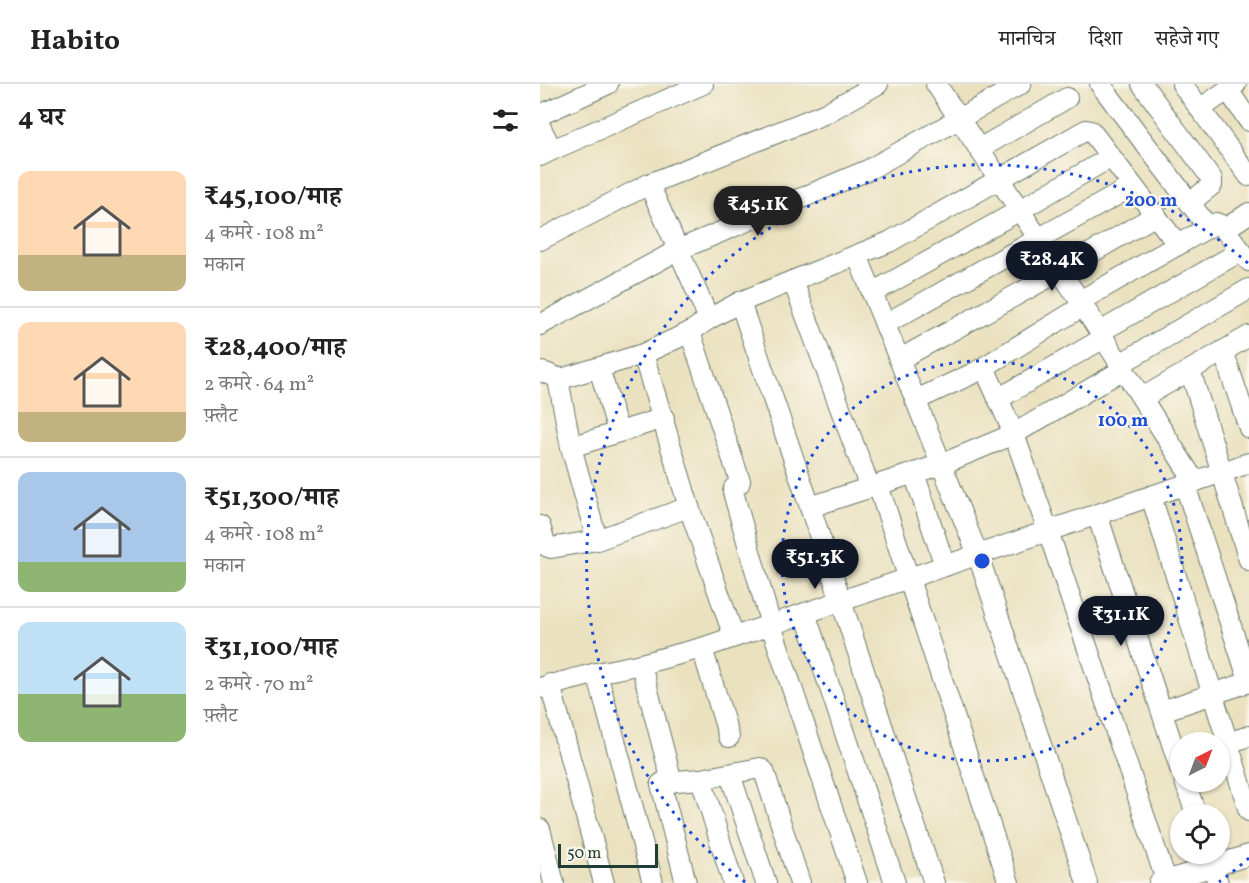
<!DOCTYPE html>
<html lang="hi">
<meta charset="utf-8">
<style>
:root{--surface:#fff;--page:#f2f2f2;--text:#222;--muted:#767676;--line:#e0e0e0;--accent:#111827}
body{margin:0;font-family:Vollkorn,"Noto Serif Devanagari",serif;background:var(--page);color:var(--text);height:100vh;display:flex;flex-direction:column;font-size:22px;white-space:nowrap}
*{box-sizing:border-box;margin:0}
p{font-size:20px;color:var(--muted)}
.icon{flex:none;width:33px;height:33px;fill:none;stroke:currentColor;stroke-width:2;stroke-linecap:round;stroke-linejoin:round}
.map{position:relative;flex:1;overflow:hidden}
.details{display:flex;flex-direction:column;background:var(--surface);width:540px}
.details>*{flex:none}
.needle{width:39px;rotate:42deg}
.fabs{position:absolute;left:630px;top:648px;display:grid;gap:12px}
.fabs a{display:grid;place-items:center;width:60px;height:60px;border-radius:50%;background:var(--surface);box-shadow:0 2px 4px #0004;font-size:30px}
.scale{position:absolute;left:18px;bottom:15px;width:100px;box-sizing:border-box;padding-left:6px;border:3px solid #1f3d34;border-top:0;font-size:16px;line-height:21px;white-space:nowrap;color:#1f3d34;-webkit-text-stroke:4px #fbf7ec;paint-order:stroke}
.price{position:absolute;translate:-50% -51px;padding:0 14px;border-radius:21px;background:var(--accent);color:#fff;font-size:20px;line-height:39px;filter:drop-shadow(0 2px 3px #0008)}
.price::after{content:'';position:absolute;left:50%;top:36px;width:18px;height:14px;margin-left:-9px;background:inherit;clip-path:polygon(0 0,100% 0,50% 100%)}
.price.current{background:#222;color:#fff}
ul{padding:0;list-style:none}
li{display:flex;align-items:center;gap:18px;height:150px;padding:0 18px}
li+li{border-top:2px solid var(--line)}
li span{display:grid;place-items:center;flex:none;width:168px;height:120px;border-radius:12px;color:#555}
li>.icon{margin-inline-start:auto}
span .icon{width:72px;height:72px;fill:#fffc;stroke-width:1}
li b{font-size:26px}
h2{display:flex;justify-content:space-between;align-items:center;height:72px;padding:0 18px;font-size:26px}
header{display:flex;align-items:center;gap:36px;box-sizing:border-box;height:84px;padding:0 30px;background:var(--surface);border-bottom:2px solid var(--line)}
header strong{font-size:28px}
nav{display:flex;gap:33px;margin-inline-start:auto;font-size:21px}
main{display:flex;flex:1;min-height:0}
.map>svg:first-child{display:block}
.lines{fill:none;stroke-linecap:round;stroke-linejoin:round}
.minor-casing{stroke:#667665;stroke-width:22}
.minor{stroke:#fff;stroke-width:20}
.ring{fill:none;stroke:#1d4ed8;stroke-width:3;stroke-dasharray:3 6}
.centre{fill:#1d4ed8;stroke:#fbf7ec;stroke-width:3}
.ring-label{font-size:18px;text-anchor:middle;font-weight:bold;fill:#1d4ed8;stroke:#fbf7ec;stroke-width:4.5;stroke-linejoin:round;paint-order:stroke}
</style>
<header>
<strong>Habito</strong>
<nav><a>मानचित्र</a><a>दिशा</a><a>सहेजे गए</a></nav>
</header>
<main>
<section class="details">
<h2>4 घर<svg class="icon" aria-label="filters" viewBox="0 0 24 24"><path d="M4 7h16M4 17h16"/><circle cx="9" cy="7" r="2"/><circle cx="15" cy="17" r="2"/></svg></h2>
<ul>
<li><span style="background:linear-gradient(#ffd9b3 70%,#c2b280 0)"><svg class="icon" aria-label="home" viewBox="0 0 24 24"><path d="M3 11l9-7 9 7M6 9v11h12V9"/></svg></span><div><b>₹45,100/माह</b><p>4 कमरे · 108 m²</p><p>मकान</p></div></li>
<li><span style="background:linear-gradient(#ffd9b3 75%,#c2b280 0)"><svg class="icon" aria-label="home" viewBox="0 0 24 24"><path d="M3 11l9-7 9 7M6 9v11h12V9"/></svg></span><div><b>₹28,400/माह</b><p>2 कमरे · 64 m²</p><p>फ़्लैट</p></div></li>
<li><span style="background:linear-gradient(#a9c7e8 75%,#8fb573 0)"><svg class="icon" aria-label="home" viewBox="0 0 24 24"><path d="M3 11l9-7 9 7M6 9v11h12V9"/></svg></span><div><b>₹51,300/माह</b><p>4 कमरे · 108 m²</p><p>मकान</p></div></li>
<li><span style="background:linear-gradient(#bfe0f5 60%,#8fb573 0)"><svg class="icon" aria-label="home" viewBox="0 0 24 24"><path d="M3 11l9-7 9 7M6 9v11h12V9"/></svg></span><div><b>₹31,100/माह</b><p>2 कमरे · 70 m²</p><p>फ़्लैट</p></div></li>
</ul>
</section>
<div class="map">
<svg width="709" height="799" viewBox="0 0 709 799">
<rect width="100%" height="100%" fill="#fbf7ec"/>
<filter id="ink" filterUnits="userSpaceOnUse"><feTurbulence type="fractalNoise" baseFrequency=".0167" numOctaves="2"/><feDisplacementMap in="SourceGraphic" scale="12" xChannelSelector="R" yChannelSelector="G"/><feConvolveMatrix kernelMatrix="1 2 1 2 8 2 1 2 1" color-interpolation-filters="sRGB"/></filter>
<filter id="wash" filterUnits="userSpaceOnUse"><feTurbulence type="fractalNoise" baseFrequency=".008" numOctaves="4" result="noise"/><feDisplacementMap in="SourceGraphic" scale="24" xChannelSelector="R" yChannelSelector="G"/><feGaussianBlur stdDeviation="1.35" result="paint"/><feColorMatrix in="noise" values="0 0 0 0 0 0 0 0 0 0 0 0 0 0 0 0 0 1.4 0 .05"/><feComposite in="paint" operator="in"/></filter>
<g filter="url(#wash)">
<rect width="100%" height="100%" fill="#eae1bf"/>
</g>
<g filter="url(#ink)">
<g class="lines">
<defs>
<g id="minor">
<path d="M396,0L540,217L655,398"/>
<path d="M560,0L668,143"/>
<path d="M602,0L672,95V101L651,118"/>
<path d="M642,0L709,92"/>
<path d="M688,6L709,37"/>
<path d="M660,25L696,0"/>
<path d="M0,31L68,0"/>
<path d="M0,42L12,66"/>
<path d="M439,65L527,14"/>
<path d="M0,72L12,66L163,0"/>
<path d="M109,100L169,235"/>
<path d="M685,145L709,129"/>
<path d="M0,156L109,100L284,30L338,0"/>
<path d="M317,171L438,471L547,799"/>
<path d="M253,197L330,404"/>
<path d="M332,209L480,126L571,73"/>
<path d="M540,217L676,139L681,141L709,177"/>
<path d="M200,218L270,423L394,799"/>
<path d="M345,240L593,102"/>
<path d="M0,241L138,166L328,86L481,0"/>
<path d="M150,248L200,397L199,400L194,404L193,408L231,541L317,799"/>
<path d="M560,248L701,167"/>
<path d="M683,267L709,344"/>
<path d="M103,270L149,423L194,553"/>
<path d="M360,275L520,187L616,131"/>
<path d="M580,280L709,205"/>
<path d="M444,283L474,350L508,447L626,796"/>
<path d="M59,284L78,347"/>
<path d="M650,286L709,476"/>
<path d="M0,288C9,288 14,295 24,294L103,270L150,248L169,235L200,218L349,158L546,46L551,47L638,161"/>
<path d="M18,295L31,363L57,456"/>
<path d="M602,314L709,252"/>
<path d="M458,315L564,254"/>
<path d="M376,316L436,288L543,222"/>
<path d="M31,363L124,334"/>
<path d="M374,389L405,482"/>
<path d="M338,401L469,799"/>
<path d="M645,401L709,597"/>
<path d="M611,412L709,727"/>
<path d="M270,423L402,380L474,350L584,285"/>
<path d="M557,430L640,684"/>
<path d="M0,442L6,462L11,464L57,456L149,423"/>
<path d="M265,529L355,799"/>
<path d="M162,564L189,653"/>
<path d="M101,580L132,698"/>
<path d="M57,589L113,799"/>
<path d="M10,600L64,799"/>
<path d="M0,604L57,589L101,580L162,564L709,379"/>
<path d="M622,627L709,598"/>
<path d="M688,659L709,652"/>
<path d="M190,690L226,799"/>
<path d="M161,695L193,799"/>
<path d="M645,698L656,730"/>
<path d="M0,745L14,799"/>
<path d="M669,770L678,799"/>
<path d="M146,799L121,700L124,698L161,695L220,684L224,687L260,799"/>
<path d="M619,799L709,771"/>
</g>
</defs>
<use href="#minor" class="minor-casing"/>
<use href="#minor" class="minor"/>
</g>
</g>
<g class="ring">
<circle cx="442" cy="477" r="200"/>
<path d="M709 774A399 399 0 0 1 679 798M205 798A399 399 0 1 1 709 180"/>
</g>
<circle cx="442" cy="477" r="9" class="centre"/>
<g class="ring-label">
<text x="611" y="122">200 m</text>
<text x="583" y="342">100 m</text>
</g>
</svg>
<div class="fabs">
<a><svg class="needle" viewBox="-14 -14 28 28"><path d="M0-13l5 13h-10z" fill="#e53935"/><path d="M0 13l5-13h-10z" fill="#767676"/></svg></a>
<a><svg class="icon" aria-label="locate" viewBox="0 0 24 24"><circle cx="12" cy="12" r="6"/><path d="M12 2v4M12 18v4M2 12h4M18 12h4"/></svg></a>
</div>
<div class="scale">50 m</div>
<b class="price current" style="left:218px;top:153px">₹45.1K</b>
<b class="price" style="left:512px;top:208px">₹28.4K</b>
<b class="price" style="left:275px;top:506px">₹51.3K</b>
<b class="price" style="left:581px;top:563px">₹31.1K</b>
</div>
</main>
